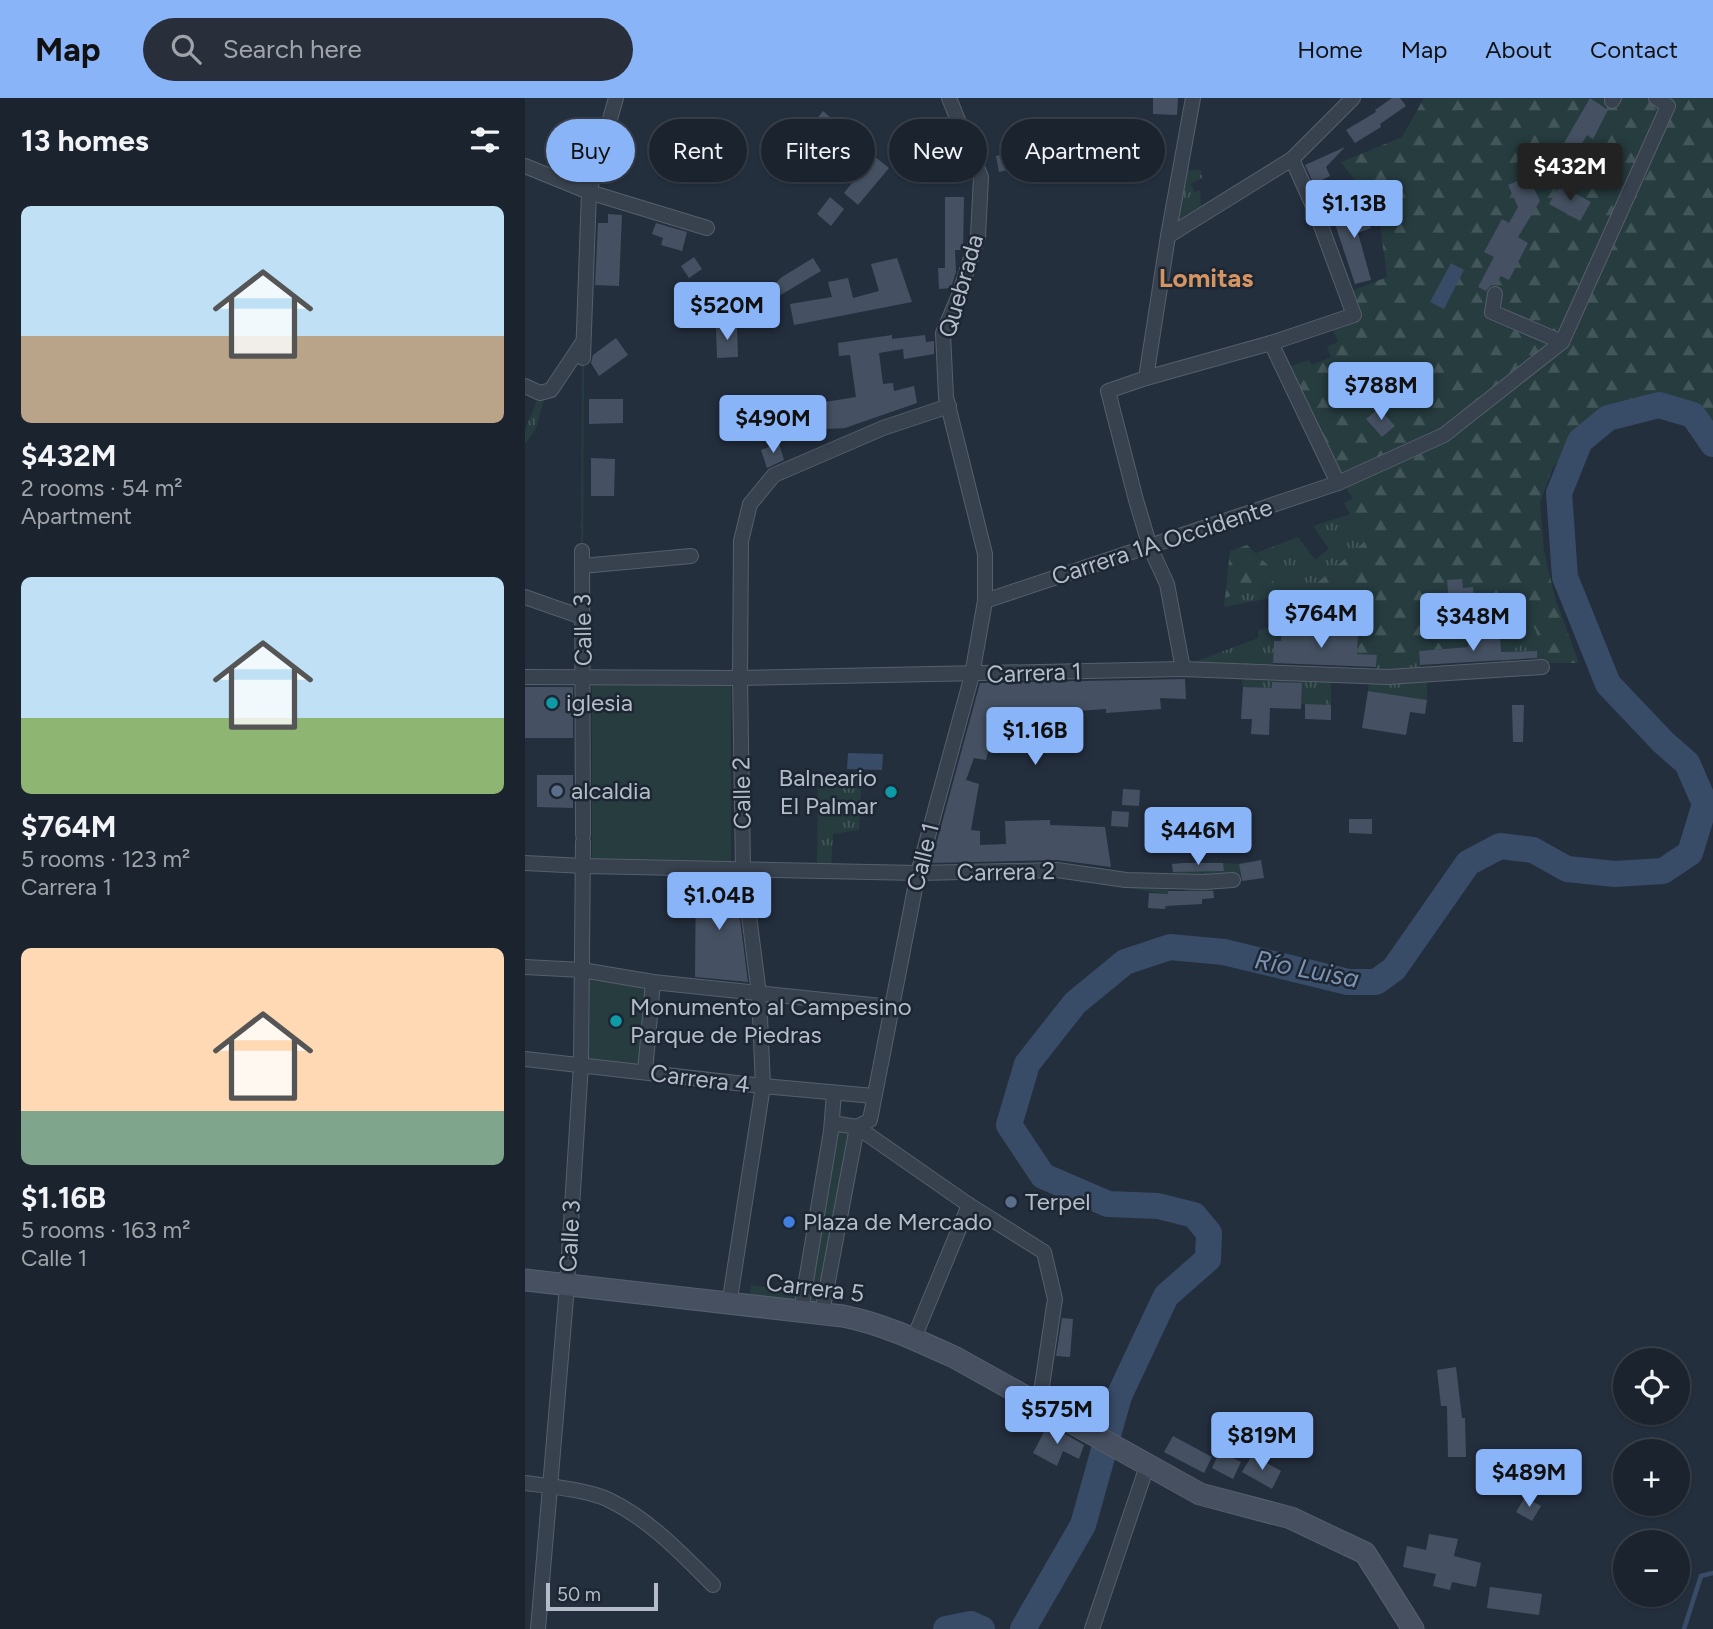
<!DOCTYPE html>
<meta charset="utf-8">
<style>
:root{--surface:#1b232e;--page:#282f3a;--text:#f1f3f6;--muted:#a0a4aa;--line:#39404a;--accent:#8ab4f8}
body{margin:0;font-family:Figtree,sans-serif;background:var(--page);color:var(--text);height:100vh;display:flex;flex-direction:column;font-size:26px;white-space:nowrap}
*{box-sizing:border-box;margin:0}
p{font-size:23px;color:var(--muted)}
.icon{flex:none;width:38px;height:38px;fill:none;stroke:currentColor;stroke-width:2;stroke-linecap:round;stroke-linejoin:round}
.map{position:relative;flex:1;overflow:hidden}
.side{display:flex;flex-direction:column;background:var(--surface);width:525px}
.side>*{flex:none}
.banner{position:absolute;left:21px;top:21px;width:665px;height:63px;display:flex;gap:14px}
.controls{position:absolute;left:1088px;top:1250px;display:grid;gap:14px}
.controls a{display:grid;place-items:center;width:77px;height:77px;border-radius:50%;background:var(--surface);box-shadow:0 2px 5px #0004,0 0 0 2px var(--line);font-size:35px}
.scale{position:absolute;left:21px;bottom:18px;width:112px;box-sizing:border-box;padding-left:7px;border:4px solid #b4bcc9;border-top:0;font-size:19px;line-height:24px;white-space:nowrap;color:#b4bcc9;-webkit-text-stroke:5px #1d2633;paint-order:stroke}
.price{position:absolute;translate:-50% -60px;padding:0 16px;border-radius:7px;background:var(--accent);color:#111;font-size:23px;line-height:46px;filter:drop-shadow(0 2px 4px #0008)}
.price::after{content:'';position:absolute;left:50%;top:42px;width:21px;height:16px;margin-left:-10px;background:inherit;clip-path:polygon(0 0,100% 0,50% 100%)}
.price.selected{background:#222;color:#fff}
ul{padding:0;list-style:none}
li{display:grid;align-content:center;gap:14px;height:371px;padding:0 21px}
li span{display:grid;place-items:center;height:217px;border-radius:10px;color:#555}
li>.icon{margin-inline-start:auto}
span .icon{width:126px;height:126px;fill:#fffc;stroke-width:1}
li b{font-size:30px}
h2{display:flex;justify-content:space-between;align-items:center;height:84px;padding:0 21px;font-size:30px}
.chip{padding:0 24px;border-radius:32px;background:var(--surface);box-shadow:0 2px 5px #0004,0 0 0 2px var(--line);font-size:24px;line-height:63px}
.chip.selected{background:var(--accent);color:#111}
header{display:flex;align-items:center;gap:42px;box-sizing:border-box;height:98px;padding:0 35px;background:var(--accent);color:#111}
header strong{font-size:33px}
nav{display:flex;gap:38px;margin-inline-start:auto;font-size:24px}
.search{width:490px;height:63px;background:var(--page);display:flex;align-items:center;gap:18px;box-sizing:border-box;padding:0 24px;border-radius:38px;color:var(--muted);font-size:26px}
main{display:flex;flex:1;min-height:0}
.map>svg:first-child{display:block}
.grass{fill:url(#grass-tufts)}
.forest{fill:url(#forest-firs)}
.green{fill:#263c3f}
.water{fill:#394c67}
.lines{fill:none;stroke-linecap:round;stroke-linejoin:round}
.stream{stroke:#394c67;stroke-width:4.5}
.river{stroke:#394c67;stroke-width:26}
.building{fill:#455162}
.street-casing{stroke:#565f6c;stroke-width:16}
.secondary-casing{stroke:#565f6c;stroke-width:23}
.street{stroke:#38414e;stroke-width:14}
.secondary{stroke:#465061;stroke-width:21}
.culture-dot{fill:#0f9aa8;stroke:#1d2633;stroke-width:2.5}
.service-dot{fill:#5c6f8a;stroke:#1d2633;stroke-width:2.5}
.shop-dot{fill:#3f7fe0;stroke:#1d2633;stroke-width:2.5}
.labels{text-anchor:middle;stroke-width:5;stroke-linejoin:round;paint-order:stroke}
.street-label{font-size:24px;fill:#b4bcc9;stroke:#1d2633}
.poi-label{font-size:24px;fill:#b4bcc9;stroke:#1d2633;text-anchor:start}
.neighbourhood-label{font-size:26px;font-weight:bold;fill:#d59563;stroke:#1d2633}
.water-label{font-size:26px;font-style:italic;fill:#7c92b1;stroke:#1d2633}
</style>
<header>
<strong>Map</strong>
<div class="search"><svg class="icon" aria-label="search" viewBox="0 0 24 24"><circle cx="10" cy="10" r="6"/><path d="M15 15l6 6"/></svg>Search here</div>
<nav><a>Home</a><a>Map</a><a>About</a><a>Contact</a></nav>
</header>
<main>
<section class="side">
<h2>13 homes<svg class="icon" aria-label="filters" viewBox="0 0 24 24"><path d="M4 7h16M4 17h16"/><circle cx="9" cy="7" r="2"/><circle cx="15" cy="17" r="2"/></svg></h2>
<ul>
<li><span style="background:linear-gradient(#bfe0f5 60%,#b9a48a 0)"><svg class="icon" aria-label="home" viewBox="0 0 24 24"><path d="M3 11l9-7 9 7M6 9v11h12V9"/></svg></span><div><b>$432M</b><p>2 rooms · 54 m²</p><p>Apartment</p></div></li>
<li><span style="background:linear-gradient(#bfe0f5 65%,#8fb573 0)"><svg class="icon" aria-label="home" viewBox="0 0 24 24"><path d="M3 11l9-7 9 7M6 9v11h12V9"/></svg></span><div><b>$764M</b><p>5 rooms · 123 m²</p><p>Carrera 1</p></div></li>
<li><span style="background:linear-gradient(#ffd9b3 75%,#7fa58c 0)"><svg class="icon" aria-label="home" viewBox="0 0 24 24"><path d="M3 11l9-7 9 7M6 9v11h12V9"/></svg></span><div><b>$1.16B</b><p>5 rooms · 163 m²</p><p>Calle 1</p></div></li>
</ul>
</section>
<div class="map">
<svg width="1188" height="1531" viewBox="0 0 1188 1531">
<defs>
<pattern id="grass-tufts" width="24" height="20" patternUnits="userSpaceOnUse" patternTransform="scale(1.75)"><rect width="24" height="20" fill="#263c3f"/><path d="M3 7l-1-3M5 7V3M7 7l1-3M15 17l-1-3M17 17v-4M19 17l1-3" fill="none" stroke="#435659"/></pattern>
<pattern id="forest-firs" width="22" height="20" patternUnits="userSpaceOnUse" patternTransform="scale(1.75)"><rect width="22" height="20" fill="#263c3f"/><path d="M5 1l3.5 6h-7zM16 11l3.5 6h-7z" fill="#435659"/></pattern>
</defs>
<rect width="100%" height="100%" fill="#242f3e"/>
<g class="grass">
<path d="M662,72H676L677,80L666,86L669,94L675,92L676,108L654,121Z"/>
<path d="M57,262H59L58,452H56Z"/>
<path d="M21,296L10,332L0,346V332L13,300Z"/>
<path d="M826,416L839,444L776,500L780,511L757,533L756,543H749L748,570L667,565L733,540V533L764,521L756,498L699,509L700,500L756,480L731,455L773,439L790,462L804,451L788,428Z"/>
<path d="M1002,516L1019,546L1018,565L1012,567V553H986V567L977,568L974,539L943,541L947,526Z"/>
<path d="M894,553L895,573L851,576L852,557Z"/>
<path d="M716,577L806,581V607L776,606L777,592L718,589Z"/>
<path d="M902,578V602L843,593L844,582Z"/>
<path d="M293,678L337,679L334,732L308,736L306,771L292,772Z"/>
<path d="M698,765L714,766L716,783L688,786L689,800L665,802L661,800L660,789L643,790L644,808L640,811L641,796L599,789L649,780L647,766Z"/>
</g>
<g class="forest">
<path d="M899,0H1188V338L1167,314L1133,302L1082,314L1050,341L1027,371L1015,405L1019,453L1030,500L1054,565H1018L1019,546L1001,516L947,526L943,541V549L852,557L832,556V536L757,533L779,511L775,500L839,444L819,405L828,400L814,381L764,269L784,262L787,267L806,259L802,249L813,244L806,228L832,219L824,194L862,179L853,112L816,64L877,39Z"/>
<path d="M722,447L756,480L700,500L705,453Z"/>
</g>
<g class="green">
<path d="M67,586H206V765L67,764Z"/>
<path d="M61,879L123,887L117,969L60,961Z"/>
<path d="M314,1032L323,1033L294,1206L284,1205Z"/>
<path d="M226,1187L274,1193L273,1207L224,1201Z"/>
</g>
<g class="water">
<path d="M926,165L939,172L919,211L905,204Z"/>
<path d="M323,655L358,656L357,672L322,671Z"/>
</g>
<g class="lines">
<path class="stream" d="M1159,1531L1176,1478L1188,1475"/>
<g class="river">
<path d="M421,1531L446,1526L457,1531"/>
<path d="M498,1531L558,1427L594,1298L641,1198L683,1161L684,1135L669,1117L633,1108L583,1106L518,1078L484,1027L502,966L550,905L600,864L645,849L699,854L823,884H851L869,871L943,765L975,748L1008,752L1042,771L1090,776L1138,773L1165,755L1180,706L1162,665L1138,644L1083,586L1040,479L1034,395L1055,343L1083,320L1134,307L1168,317L1188,346"/>
</g>
</g>
<g class="building">
<path d="M628,0H653L652,17L628,16Z"/>
<path d="M867,0H875L881,8L855,26L856,29L830,45L821,32L851,14L850,12Z"/>
<path d="M1065,0L1083,12L1068,41L1062,37L1048,60L1035,52Z"/>
<path d="M298,13L312,25L299,42L317,56L303,73L276,51L274,54L260,42L274,25L283,32Z"/>
<path d="M820,49L801,69L805,78L789,86L780,67Z"/>
<path d="M498,52L502,68L474,74L471,58Z"/>
<path d="M349,58L364,70L333,107L319,95Z"/>
<path d="M1003,78L1015,103L993,139L1003,145L984,182L976,178L971,186L966,187L961,193L953,189L969,159L959,154L977,121L984,125L993,109L983,87Z"/>
<path d="M1035,87L1066,104L1055,123L1024,106Z"/>
<path d="M305,99L319,111L306,128L292,116Z"/>
<path d="M420,99H439L438,152H430L431,174L426,190L414,191L413,170H420Z"/>
<path d="M837,106L846,130L833,135L846,182L830,186L807,117Z"/>
<path d="M83,116L97,117L94,188L70,187L73,125H83Z"/>
<path d="M131,125L162,134L157,153L136,147L138,140L127,136Z"/>
<path d="M169,159L177,171L164,180L156,168Z"/>
<path d="M288,160L296,173L225,215L222,210L257,179Z"/>
<path d="M372,160L387,204L269,227L265,206L307,199L303,184L323,180L328,200L354,193L346,166Z"/>
<path d="M189,210L190,229L163,230L162,211Z"/>
<path d="M212,229L213,259L192,260L191,230Z"/>
<path d="M367,237V241L400,237L401,244L409,243V256L379,261L378,251L354,255L358,286L368,285L369,293L389,288L392,305L320,330L266,333L263,310L331,299L325,257L314,258L313,245Z"/>
<path d="M91,240L103,257L74,278L66,265L68,257Z"/>
<path d="M64,301H98V325L64,326Z"/>
<path d="M854,310L870,328L857,339L841,321Z"/>
<path d="M254,345L259,362L242,370L236,352Z"/>
<path d="M66,360L90,361L89,398H66Z"/>
<path d="M937,481L938,490L948,489L949,504L924,506L922,482Z"/>
<path d="M757,533L833,536L832,556L852,557L851,569L748,565L749,543H756Z"/>
<path d="M975,539L976,554L1012,553V560L895,567L894,553L943,549V541Z"/>
<path d="M660,581L661,601L635,600L636,611L581,615V611L508,616L509,645L470,625L461,662L449,660L441,682L454,686L446,732L455,733V747L481,746L480,723L525,722V727L580,729L586,769L532,762L406,765L455,585Z"/>
<path d="M747,584L777,585L776,611L745,610L744,637L726,636L727,621H716L718,589L747,590Z"/>
<rect x="0" y="589" width="48" height="51"/>
<path d="M843,593L902,602L900,616L885,614L881,637L837,630Z"/>
<path d="M780,606L806,607V622L780,621Z"/>
<path d="M987,607H999L998,644H988Z"/>
<path d="M12,677H48V710L12,709Z"/>
<path d="M598,691L615,692L614,708L597,707Z"/>
<path d="M587,713L604,714L603,729L586,728Z"/>
<path d="M824,721H847V736L824,735Z"/>
<path d="M736,762L739,780L717,783L714,766Z"/>
<path d="M659,765H698L699,773L648,774L647,766Z"/>
<path d="M171,780L210,782L223,884L170,879Z"/>
<path d="M643,793H688L689,800L677,801V806L640,808V811L623,810L624,795L643,796Z"/>
<path d="M537,1220L548,1221L545,1259L531,1258Z"/>
<path d="M931,1269L937,1320H940L941,1359H923L922,1308H916L912,1272Z"/>
<path d="M523,1326L559,1347L554,1361L538,1353L532,1368L508,1355Z"/>
<path d="M648,1338L687,1359L679,1375L639,1354Z"/>
<path d="M695,1353L716,1364L708,1381L687,1370Z"/>
<path d="M727,1357L756,1373L747,1391L717,1374Z"/>
<path d="M1000,1399L1016,1408L1007,1423L991,1414Z"/>
<path d="M904,1436L933,1441L929,1458L956,1465L951,1489L927,1484L925,1492L908,1488L911,1476L878,1469L882,1448L901,1452Z"/>
<path d="M965,1489L1017,1496L1014,1517L962,1510Z"/>
</g>
<g class="lines">
<defs>
<g id="street">
<path d="M1087,3L1089,0"/>
<path d="M767,61L828,0"/>
<path d="M0,68L64,94L182,130"/>
<path d="M643,138L767,61L792,117L829,217L746,245L621,280L583,293L611,402L625,449L642,486L658,571"/>
<path d="M970,196L967,214L1037,244"/>
<path d="M746,245L813,385"/>
<path d="M58,260L64,94L91,0"/>
<path d="M621,280L643,138L668,0"/>
<path d="M0,288L15,295L26,292L58,244"/>
<path d="M57,453L58,737"/>
<path d="M57,468L166,458"/>
<path d="M0,499L57,519"/>
<path d="M460,503L813,385L919,337L1037,244L1143,8L1131,0"/>
<path d="M0,579L215,580L658,571L863,579L1017,569"/>
<path d="M0,765L59,768L393,775L532,772L601,782L679,784L708,782"/>
<path d="M0,869L57,872L128,884L366,909"/>
<path d="M0,961L238,988L349,998"/>
<path d="M120,974L128,884"/>
<path d="M307,1025L332,1029L444,1107L519,1154L530,1201L514,1308"/>
<path d="M204,1207L238,988L234,896L218,771L215,580L216,443L225,406L249,377L358,330L424,308"/>
<path d="M276,1213L306,1033L309,995"/>
<path d="M297,1215L332,1029L345,1022L393,775L447,577L460,503V456L421,299L418,235L434,197L453,138L456,79L424,0"/>
<path d="M389,1240L444,1107"/>
<path d="M0,1385C23,1388 64,1392 84,1402C125,1422 156,1455 188,1487"/>
<path d="M13,1531L42,1188L56,966L58,744"/>
<path d="M567,1531L622,1368"/>
</g>
<path id="secondary" d="M0,1182L318,1218C358,1226 394,1243 431,1260L675,1396L766,1420L840,1455L888,1531"/>
</defs>
<use href="#street" class="street-casing"/>
<use href="#secondary" class="secondary-casing"/>
<use href="#street" class="street"/>
<use href="#secondary" class="secondary"/>
</g>
<g class="culture-dot">
<circle cx="27" cy="605" r="7"/>
<circle cx="366" cy="694" r="7"/>
<circle cx="91" cy="923" r="7"/>
</g>
<g class="service-dot">
<circle cx="32" cy="693" r="7"/>
<circle cx="486" cy="1104" r="7"/>
</g>
<circle class="shop-dot" cx="264" cy="1124" r="7"/>
<g class="labels">
<g class="street-label">
<text transform="translate(436 188) rotate(-74)" y="8">Quebrada</text>
<text transform="translate(637 444) rotate(-18)" y="8">Carrera 1A Occidente</text>
<text transform="translate(58 532) rotate(-91)" y="8">Calle 3</text>
<text transform="translate(509 575) rotate(-2)" y="8">Carrera 1</text>
<text transform="translate(217 695) rotate(-91)" y="8">Calle 2</text>
<text transform="translate(398 759) rotate(-76)" y="8">Calle 1</text>
<text transform="translate(481 774) rotate(-1)" y="8">Carrera 2</text>
<text transform="translate(175 981) rotate(7)" y="8">Carrera 4</text>
<text transform="translate(45 1138) rotate(-87)" y="8">Calle 3</text>
<text transform="translate(290 1190) rotate(7)" y="8">Carrera 5</text>
</g>
<g class="poi-label">
<text x="41" y="613">iglesia</text>
<text x="352" y="688" text-anchor="end">Balneario<tspan x="352" dy="28">El Palmar</tspan></text>
<text x="46" y="701">alcaldia</text>
<text x="105" y="917">Monumento al Campesino<tspan x="105" dy="28">Parque de Piedras</tspan></text>
<text x="500" y="1112">Terpel</text>
<text x="278" y="1132">Plaza de Mercado</text>
</g>
<g class="neighbourhood-label">
<text x="681" y="189">Lomitas</text>
</g>
<g class="water-label">
<text transform="translate(782 871) rotate(11)" y="9">Río Luisa</text>
</g>
</g>
</svg>
<div class="controls">
<a><svg class="icon" aria-label="locate" viewBox="0 0 24 24"><circle cx="12" cy="12" r="6"/><path d="M12 2v4M12 18v4M2 12h4M18 12h4"/></svg></a>
<a>+</a>
<a>−</a>
</div>
<div class="scale">50 m</div>
<b class="price selected" style="left:1045px;top:105px">$432M</b>
<b class="price" style="left:829px;top:142px">$1.13B</b>
<b class="price" style="left:202px;top:244px">$520M</b>
<b class="price" style="left:856px;top:324px">$788M</b>
<b class="price" style="left:248px;top:357px">$490M</b>
<b class="price" style="left:796px;top:552px">$764M</b>
<b class="price" style="left:948px;top:555px">$348M</b>
<b class="price" style="left:510px;top:669px">$1.16B</b>
<b class="price" style="left:673px;top:769px">$446M</b>
<b class="price" style="left:194px;top:834px">$1.04B</b>
<b class="price" style="left:532px;top:1348px">$575M</b>
<b class="price" style="left:737px;top:1374px">$819M</b>
<b class="price" style="left:1004px;top:1411px">$489M</b>
<div class="banner">
<a class="chip selected">Buy</a>
<a class="chip">Rent</a>
<a class="chip">Filters</a>
<a class="chip">New</a>
<a class="chip">Apartment</a>
</div>
</div>
</main>
